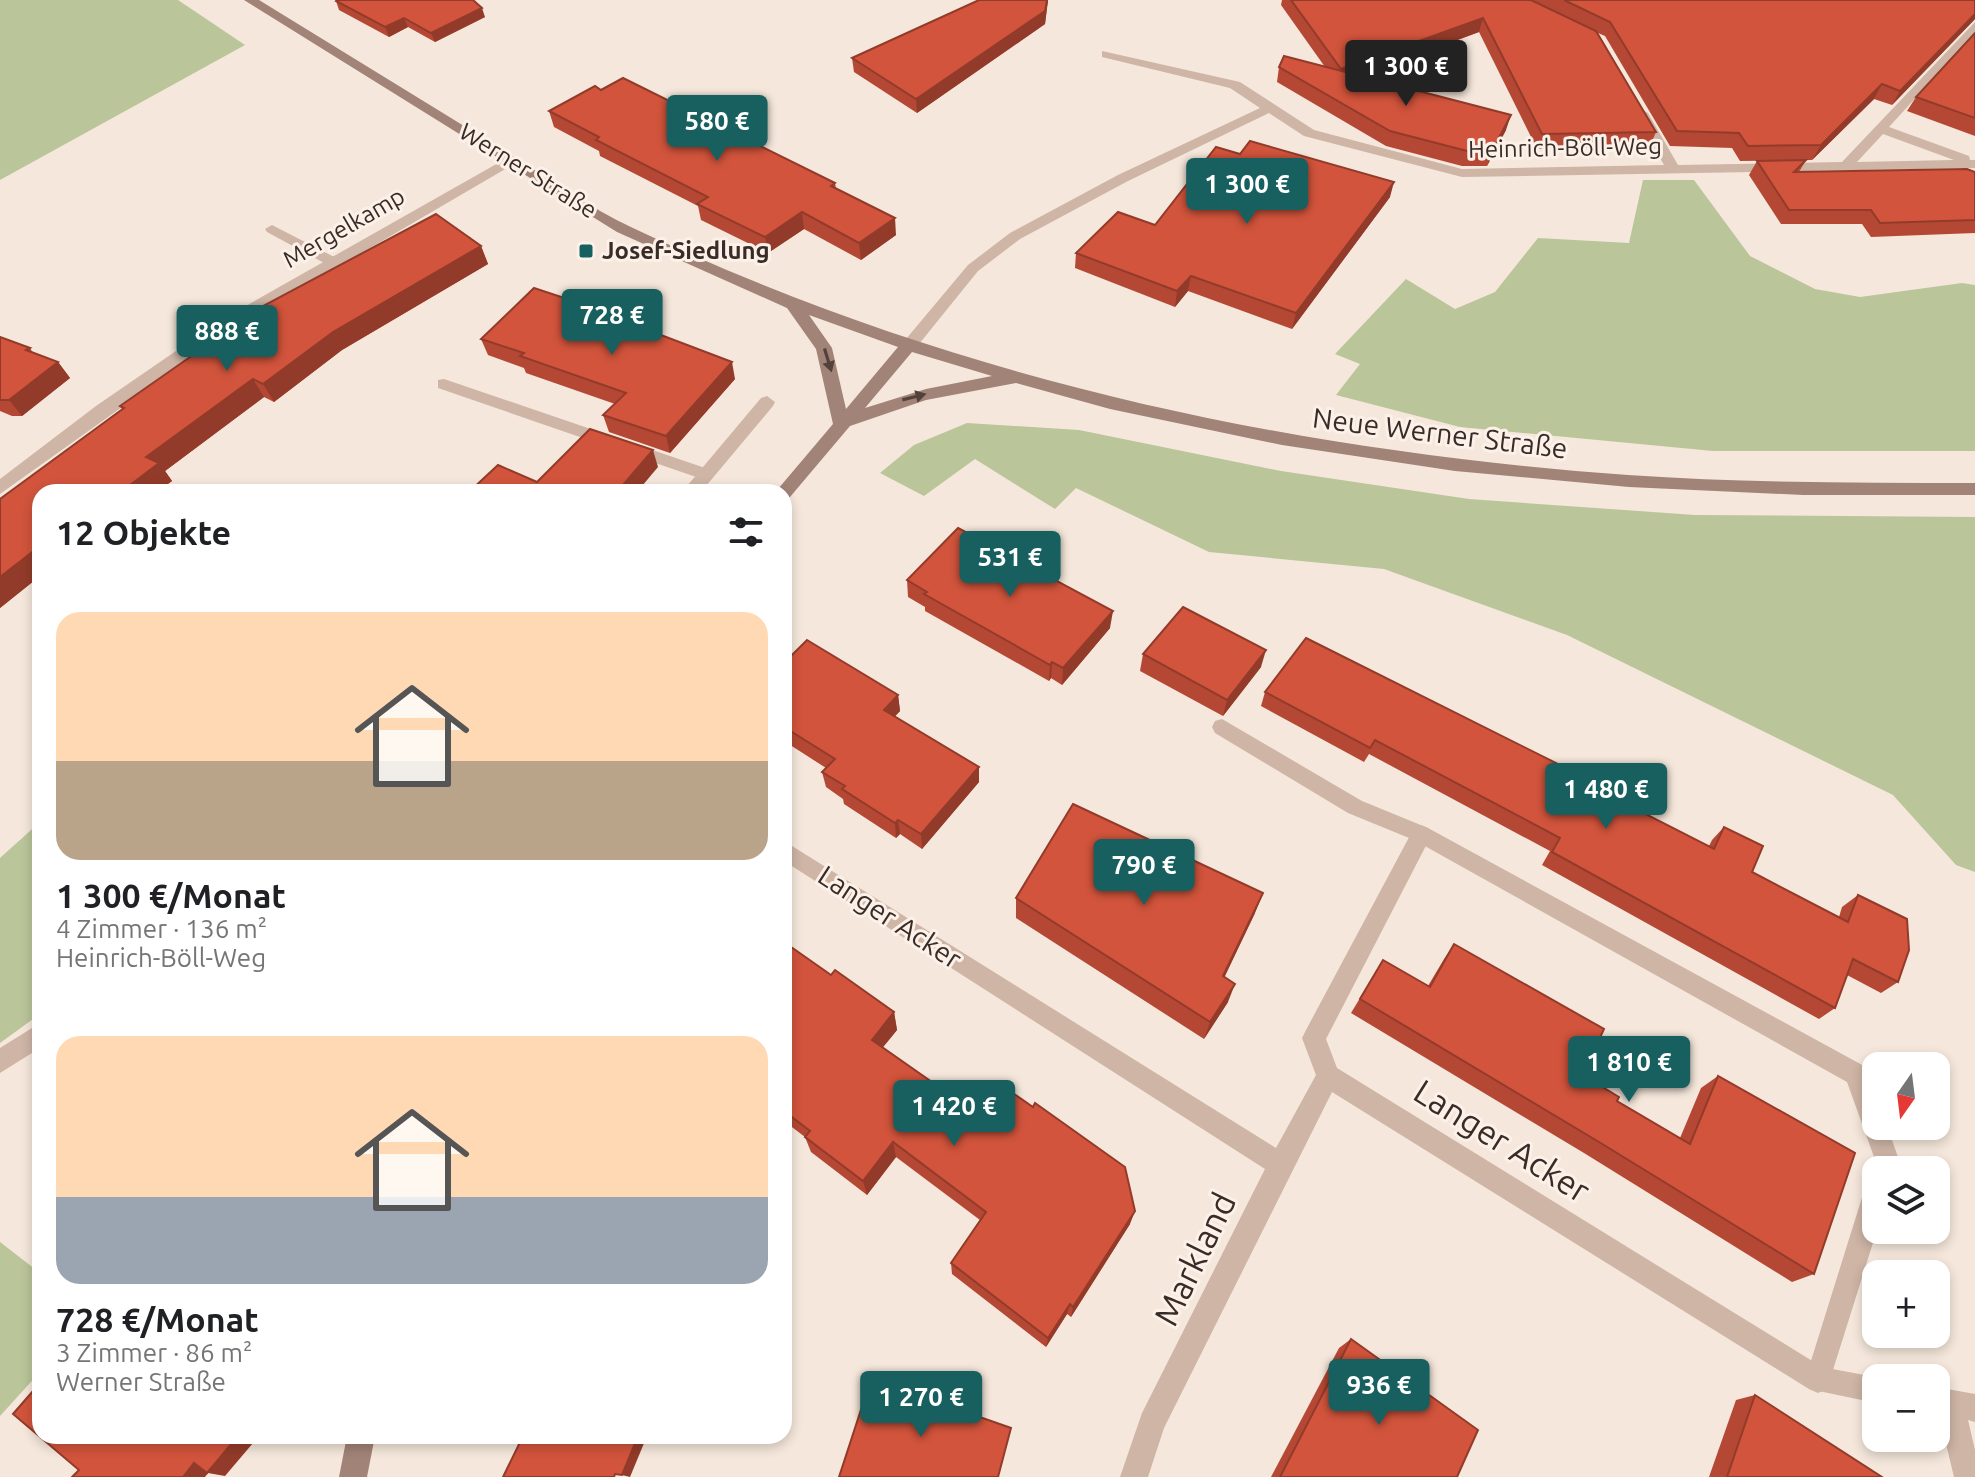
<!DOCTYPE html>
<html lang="de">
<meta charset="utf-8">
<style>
:root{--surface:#fff;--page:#f6f6f6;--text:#202124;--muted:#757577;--accent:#18605f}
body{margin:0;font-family:Ubuntu,sans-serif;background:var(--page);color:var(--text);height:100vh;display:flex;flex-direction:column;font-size:30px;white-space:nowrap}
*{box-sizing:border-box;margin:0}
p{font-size:26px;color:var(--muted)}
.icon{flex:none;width:44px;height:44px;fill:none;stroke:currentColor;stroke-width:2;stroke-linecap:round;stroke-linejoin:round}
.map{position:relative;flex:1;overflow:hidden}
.drawer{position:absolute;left:32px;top:484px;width:760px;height:960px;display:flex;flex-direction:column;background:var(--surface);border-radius:24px;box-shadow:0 4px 12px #0003}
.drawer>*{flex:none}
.needle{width:52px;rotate:194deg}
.controls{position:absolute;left:1862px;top:1052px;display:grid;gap:16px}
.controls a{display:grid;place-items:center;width:88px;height:88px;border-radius:16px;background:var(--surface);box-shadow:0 4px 12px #0003;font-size:40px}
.price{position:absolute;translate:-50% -68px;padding:0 18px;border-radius:8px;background:var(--accent);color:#fff;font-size:26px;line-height:52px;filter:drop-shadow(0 2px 4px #0008)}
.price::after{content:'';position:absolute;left:50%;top:48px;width:24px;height:18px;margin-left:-12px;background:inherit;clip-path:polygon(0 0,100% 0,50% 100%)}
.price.selected{background:#222;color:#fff}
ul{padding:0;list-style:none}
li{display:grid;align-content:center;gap:16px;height:424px;padding:0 24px}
li span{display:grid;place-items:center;height:248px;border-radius:24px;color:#555}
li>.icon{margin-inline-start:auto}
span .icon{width:144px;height:144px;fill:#fffc;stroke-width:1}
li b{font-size:34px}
h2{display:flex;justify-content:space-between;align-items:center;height:96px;padding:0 24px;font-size:34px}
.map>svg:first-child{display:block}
.green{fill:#bac59a}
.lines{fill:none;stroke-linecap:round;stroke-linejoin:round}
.lane{fill:#ceb5a6;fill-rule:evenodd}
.street{fill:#ceb5a6;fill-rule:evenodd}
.secondary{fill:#a28377;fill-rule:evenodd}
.wall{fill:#b54834}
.shaded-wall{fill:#933b2a}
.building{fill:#d2543c;stroke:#933b2a;stroke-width:2}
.oneway{fill:#53423c}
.poi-dot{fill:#18605f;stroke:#fcf1e8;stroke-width:3}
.labels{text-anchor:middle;stroke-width:6;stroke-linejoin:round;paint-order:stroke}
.far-street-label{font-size:24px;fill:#392c28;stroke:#fcf1e8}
.far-poi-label{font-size:24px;font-weight:bold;fill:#392c28;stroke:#fcf1e8;text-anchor:start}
.street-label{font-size:28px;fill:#392c28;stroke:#fcf1e8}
.near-street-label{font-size:34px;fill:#392c28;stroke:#fcf1e8}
</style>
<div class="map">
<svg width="1975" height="1477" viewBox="0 0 1975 1477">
<rect width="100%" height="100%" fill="#f5e7db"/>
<g class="green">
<path d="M0,0H178L245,45L0,180Z"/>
<path d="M1643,180H1694L1750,256L1815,289L1860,297L1962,283L1975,285V451H1713L1460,427L1336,395L1360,364L1335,354L1406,279L1455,309L1495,292L1538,238L1629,243Z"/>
<path d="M967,423L1079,430L1281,471L1469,499L1695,515L1975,517V872L1956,865L1893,795L1567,635L1384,569L1209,552L1076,488L1055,509L975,459L924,496L880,473L914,445Z"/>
<path d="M40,822V1014L0,1043V858Z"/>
<path d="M0,1242L40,1273V1372L0,1416Z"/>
</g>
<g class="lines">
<g class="lane">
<path d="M272,225L338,259L340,262L338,265H328L267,232L265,229Z"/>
<path d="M444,379L711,470L714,474L711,478H699L438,388V380Z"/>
<path d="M1222,719L1362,801L1428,828L1864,1066L1876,1096V1126H1887L1898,1157L1894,1170H1876L1877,1230L1827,1389L1818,1393L1809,1389L1805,1380L1864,1191L1867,1182L1875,1179L1870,1170L1874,1157L1847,1082L1414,840L1348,813L1215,733L1212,727L1215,721Z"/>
</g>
<g class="street">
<path d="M1975,22V33L1889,127L1969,156L1970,160H1975V168L1462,177L1304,136L1269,113L1128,181L1020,239L978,271L915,349L909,350L901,345L968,265L1010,233L1118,175L1260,108L1230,88L1102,57V51L1240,82L1314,130L1462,169L1664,165L1634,113L1641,109L1648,113L1678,165L1842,162ZM1883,134L1954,160L1857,162Z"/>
<path d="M507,158L519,161L233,328L0,494V479L96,406L221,320Z"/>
<path d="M767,396L775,402L773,406L701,492H682L761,398Z"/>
<path d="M1421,825L1428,828L1432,834L1326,1039L1337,1068L1822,1367L1880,1378H1876V1403L1809,1389L1332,1092L1164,1428L1148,1477H1120L1142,1413L1265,1169L784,861V841L1276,1148L1316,1075L1302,1038L1306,1030L1414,828Z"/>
<path d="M40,1023V1048L0,1073V1048Z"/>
<path d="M1936,1387L1975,1394V1422L1968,1420L1975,1450V1477H1954L1939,1415H1936Z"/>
</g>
<g class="secondary">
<path d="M244,0H259C342,51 425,102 508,153C549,178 589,208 633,228C947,377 1282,450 1628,475C1744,483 1859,483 1975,483V495H1803L1629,487L1455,471L1282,445L1110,409L1016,383L926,400L850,426L790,497L784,499V492H776L778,489L833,424L816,349L787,308L617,232ZM809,315L898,347L846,409L832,348ZM912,352L992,376L926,389L865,408Z"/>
<path d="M347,1436H375L367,1477H339Z"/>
</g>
</g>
<g class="wall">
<path d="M979,0H1048L1045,24L917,113L854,72L852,58Z"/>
<path d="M1282,0H1975V19L1892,105L1874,99L1812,160L1740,161L1732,148L1670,146L1605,36L1598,33L1656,132L1650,146L1537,149L1479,32L1360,76L1506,130L1487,166H1462L1386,146L1277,82L1279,67H1325L1281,5Z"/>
<path d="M336,1L485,17L435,42L408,27L389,37L339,10Z"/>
<path d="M1975,33V136L1907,111L1916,97Z"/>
<path d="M601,90L835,183L836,188L896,235L861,260L804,229L768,253L701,220L698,206L600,156L599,151L554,127L549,111Z"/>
<path d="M1806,160L1799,172H1975V233L1871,237L1862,224H1781L1749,175L1757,161Z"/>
<path d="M1390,197L1292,329L1188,291L1175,307L1075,268L1076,253L1155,225Z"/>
<path d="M481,246L488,264L342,350L274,402L264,397L165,471L172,481L157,492H40V576L0,608V499L122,409L120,406Z"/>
<path d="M649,326L650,331L735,379L670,453L609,432L603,415L615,404L526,373L524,368L488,355L481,339Z"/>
<path d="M0,337L30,348L33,353L58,362L70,378L22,416H12L0,411Z"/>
<path d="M907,580L1110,628L1062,685L1051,678L1049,681L925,611V607L908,597Z"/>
<path d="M1143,654L1261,667L1223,716L1140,671Z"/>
<path d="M784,663L898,695L900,711L895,716L979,782L922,849L900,834L896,838L844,804L843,799L826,787L822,772L826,768L784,741Z"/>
<path d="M1265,692L1565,773L1709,846L1712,840L1724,827L1752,872L1839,917L1842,907L1858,895L1898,982L1881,993L1847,975L1835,1008L1819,1019L1542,865L1550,851L1369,754L1364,762L1261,706Z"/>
<path d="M1016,898L1255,913L1224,977L1228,1002L1204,1039L1016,918Z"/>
<path d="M784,942L831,975L894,1012L897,1030L883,1047L1130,1224L1071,1317L1067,1314L1046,1347L952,1274L951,1263L980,1220L896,1157L867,1195L811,1152L805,1137L784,1121Z"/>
<path d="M1454,944L1583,1075L1617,1101L1680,1138L1701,1088L1718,1076L1814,1274L1792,1282L1584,1153L1351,1013L1383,960L1428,986L1444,959Z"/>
<path d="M1351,1339L1457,1477H1271L1339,1348Z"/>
<path d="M1755,1395L1882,1477H1709L1736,1400Z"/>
</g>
<g class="shaded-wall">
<path d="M1047,0H1048L1045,24L917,113L916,99Z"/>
<path d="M482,8L485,17L435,42L431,33Z"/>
<path d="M1975,14V19L1892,105L1900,91Z"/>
<path d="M404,18L408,27L389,37L385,27Z"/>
<path d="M1483,18L1479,32L1338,84L1341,69Z"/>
<path d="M1882,84L1874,99L1812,160L1821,145Z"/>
<path d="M1511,115L1506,130L1487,166L1492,151Z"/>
<path d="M1394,182L1390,197L1292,329L1296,313Z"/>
<path d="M802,212L804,229L768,253L765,237Z"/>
<path d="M895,218L896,235L861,260L859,243Z"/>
<path d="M481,246L488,264L342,350L274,402L263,384L333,332Z"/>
<path d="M1191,276L1188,291L1175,307L1177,291Z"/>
<path d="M58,362L70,378L22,416L9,400Z"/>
<path d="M732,362L735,379L670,453L666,436Z"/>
<path d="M253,379L264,397L165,471L172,481L157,492H121L146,457Z"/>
<path d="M653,450L658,467L637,492H617Z"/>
<path d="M40,546V576L0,608V577Z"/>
<path d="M1113,611L1110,628L1062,685L1063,668Z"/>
<path d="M1266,650L1261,667L1223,716L1227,700Z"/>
<path d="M1052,662L1051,678L1049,681L1050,665Z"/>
<path d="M898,695L900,711L886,726L884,710Z"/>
<path d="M979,767V782L922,849L921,834Z"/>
<path d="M898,820L900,834L896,838L895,823Z"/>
<path d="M1263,893L1255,913L1216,995L1223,976Z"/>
<path d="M1235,984L1228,1002L1204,1039L1210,1022Z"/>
<path d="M894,1012L897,1030L875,1057L872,1040Z"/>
<path d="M893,1142L896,1157L867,1195L863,1181Z"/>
<path d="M1135,1211L1130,1224L1071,1317L1073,1307Z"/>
<path d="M1070,1304L1067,1314L1046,1347L1048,1338Z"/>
<path d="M238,1436H259L225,1476L208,1473L205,1477H183L194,1463Z"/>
<path d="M638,1436H647L630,1477L622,1475Z"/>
</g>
<g class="building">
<path d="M337,0H473L482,8L431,33L404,18L385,27L336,1Z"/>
<path d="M979,0H1047L1045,11L916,99L852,58Z"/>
<path d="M1291,0H1531L1596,31L1656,132L1542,134L1483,18L1341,69Z"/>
<path d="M1564,0H1975V14L1900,91L1882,84L1821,145L1748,146L1739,133L1677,131L1610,22Z"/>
<path d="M1975,33V118L1916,97Z"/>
<path d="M1284,56L1511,115L1492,151H1467L1390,131L1279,67Z"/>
<path d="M623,78L835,183L831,186L895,218L859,243L802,212L765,237L697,204L708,197L596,140L599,137L549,111L595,86L601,90Z"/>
<path d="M1250,141L1394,182L1296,313L1191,276L1177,291L1076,253L1118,212L1155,225L1216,147L1240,154Z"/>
<path d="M1806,160L1794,172L1967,169L1975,172V220L1880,223L1871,210H1789L1757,161Z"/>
<path d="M436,214L481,246L333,332L263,384L253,379L146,457L159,463L121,492H40V546L0,577V499L124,408L120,406L263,306Z"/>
<path d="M534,288L649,326L645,329L732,362L666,436L603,415L626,393L520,356L524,353L481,339Z"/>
<path d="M0,337L30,348L26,350L58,362L9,400H0Z"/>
<path d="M590,429L653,450L617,492H469L498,465L537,482Z"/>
<path d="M958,528L1113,611L1063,668L1052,662L1050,665L924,594L927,592L907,580Z"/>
<path d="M1183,607L1266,650L1227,700L1143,654Z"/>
<path d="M1306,638L1568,769L1565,773L1714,849L1724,827L1763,846L1752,872L1848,922L1858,895L1907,919L1909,950L1898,982L1853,959L1835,1008L1552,852L1560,838L1375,740L1370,748L1265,692Z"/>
<path d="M807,640L898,695L884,710L979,767L921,834L898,820L895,823L842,789L845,786L822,772L835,759L784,727V663Z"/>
<path d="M1073,804L1263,893L1223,976L1235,984L1210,1022L1016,898Z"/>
<path d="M784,942L831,975L835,970L894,1012L872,1040L982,1117L1004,1087L1033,1107L1035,1103L1125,1167L1135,1211L1073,1307L1070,1304L1048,1338L951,1263L986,1212L893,1142L863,1181L805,1137L810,1131L784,1111Z"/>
<path d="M1454,944L1604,1029L1583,1075L1619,1097L1617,1101L1690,1144L1718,1076L1855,1153L1814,1274L1599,1142L1360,999L1383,960L1430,987Z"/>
<path d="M1351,1339L1478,1430L1457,1477H1280Z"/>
<path d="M871,1379L1011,1428L998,1477H839Z"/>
<path d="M40,1383V1436H238L207,1473L194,1463L183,1477H72L79,1470L13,1414Z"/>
<path d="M1755,1395L1882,1477H1727Z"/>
<path d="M523,1436H638L622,1475L615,1474L614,1477H503Z"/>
</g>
<defs><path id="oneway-solid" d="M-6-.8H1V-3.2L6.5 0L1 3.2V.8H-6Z" transform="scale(2)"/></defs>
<g class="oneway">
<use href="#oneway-solid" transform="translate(828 360) rotate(73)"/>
<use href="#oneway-solid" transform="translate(914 397) rotate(-14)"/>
</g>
<rect class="poi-dot" x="578" y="243" width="16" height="16" rx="4"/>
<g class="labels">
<g class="far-street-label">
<text transform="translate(1565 148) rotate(-1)" y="8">Heinrich-Böll-Weg</text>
<text transform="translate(528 171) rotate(32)" y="8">Werner Straße</text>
<text transform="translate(344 228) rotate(-30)" y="8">Mergelkamp</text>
</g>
<g class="far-poi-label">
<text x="602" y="259">Josef-Siedlung</text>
</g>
<g class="street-label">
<text transform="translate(1440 433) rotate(7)" y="10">Neue Werner Straße</text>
<text transform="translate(890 917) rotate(33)" y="10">Langer Acker</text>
</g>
<g class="near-street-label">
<text transform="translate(1502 1141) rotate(32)" y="12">Langer Acker</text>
<text transform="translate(1195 1259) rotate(-64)" y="12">Markland</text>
</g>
</g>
</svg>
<div class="controls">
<a><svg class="needle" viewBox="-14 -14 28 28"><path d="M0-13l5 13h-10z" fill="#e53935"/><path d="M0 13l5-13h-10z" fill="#757577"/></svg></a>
<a><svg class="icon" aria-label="layers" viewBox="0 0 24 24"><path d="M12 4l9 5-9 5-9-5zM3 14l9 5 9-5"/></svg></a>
<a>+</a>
<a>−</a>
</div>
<b class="price selected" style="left:1406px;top:108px">1 300 €</b>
<b class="price" style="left:717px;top:163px">580 €</b>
<b class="price" style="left:1247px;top:226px">1 300 €</b>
<b class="price" style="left:612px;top:357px">728 €</b>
<b class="price" style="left:227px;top:373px">888 €</b>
<b class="price" style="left:1010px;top:599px">531 €</b>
<b class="price" style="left:1606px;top:831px">1 480 €</b>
<b class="price" style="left:1144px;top:907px">790 €</b>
<b class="price" style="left:1629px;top:1104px">1 810 €</b>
<b class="price" style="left:954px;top:1148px">1 420 €</b>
<b class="price" style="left:1379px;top:1427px">936 €</b>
<b class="price" style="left:921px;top:1439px">1 270 €</b>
<section class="drawer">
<h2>12 Objekte<svg class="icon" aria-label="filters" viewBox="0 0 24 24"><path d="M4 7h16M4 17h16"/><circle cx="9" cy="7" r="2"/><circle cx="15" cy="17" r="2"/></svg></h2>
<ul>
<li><span style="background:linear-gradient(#ffd9b3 60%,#b9a48a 0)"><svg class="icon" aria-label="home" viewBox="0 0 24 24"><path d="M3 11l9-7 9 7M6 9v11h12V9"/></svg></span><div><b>1 300 €/Monat</b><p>4 Zimmer · 136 m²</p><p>Heinrich-Böll-Weg</p></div></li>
<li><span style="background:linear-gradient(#ffd9b3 65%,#9aa5b1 0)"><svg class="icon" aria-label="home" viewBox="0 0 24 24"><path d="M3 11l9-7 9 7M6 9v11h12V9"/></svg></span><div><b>728 €/Monat</b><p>3 Zimmer · 86 m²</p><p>Werner Straße</p></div></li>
</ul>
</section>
</div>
